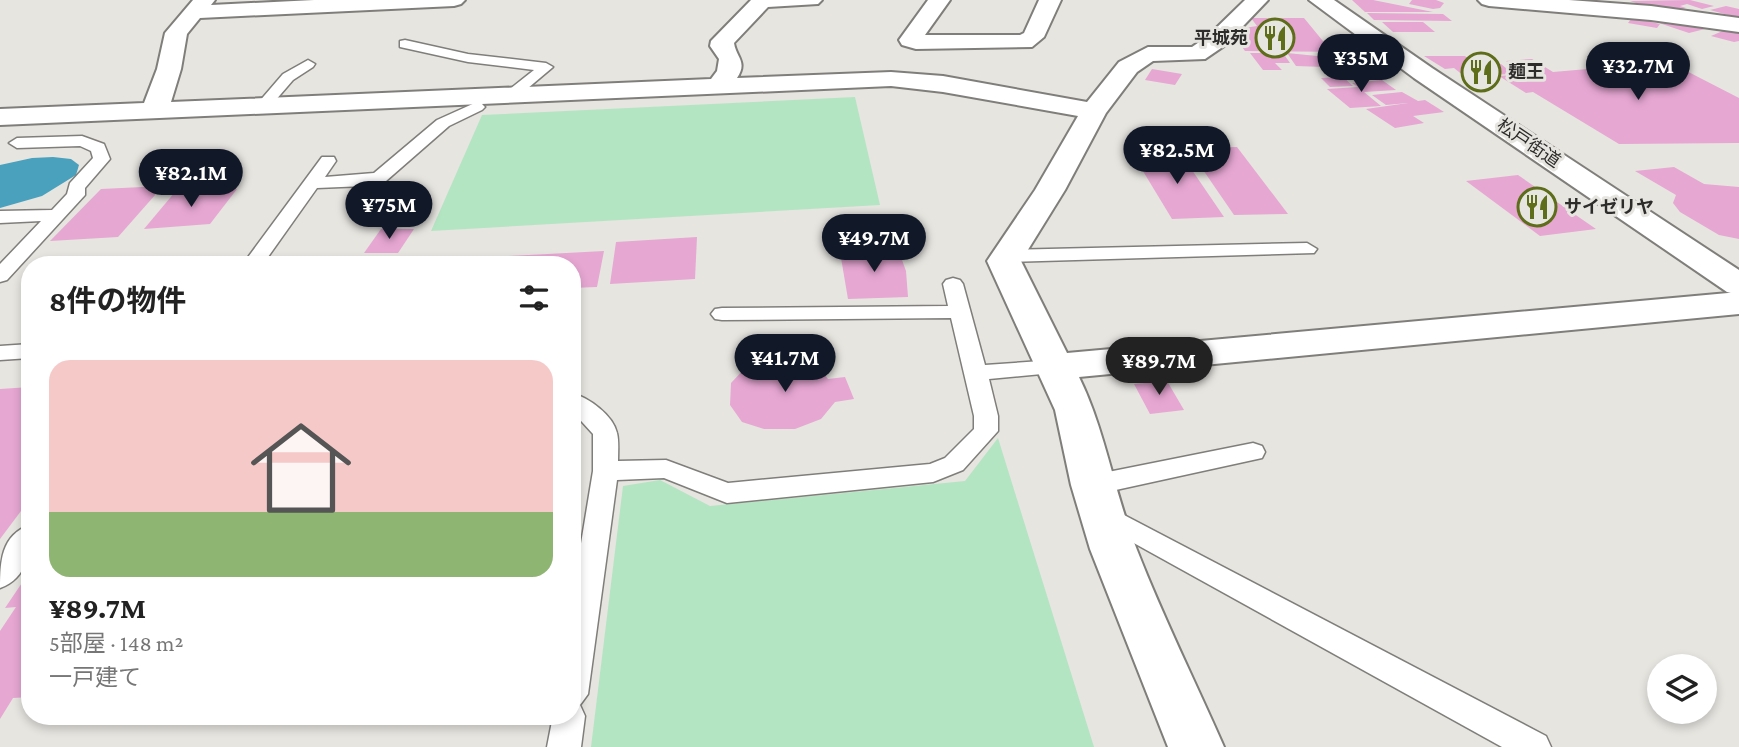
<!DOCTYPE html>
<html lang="ja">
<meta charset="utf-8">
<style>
:root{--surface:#fff;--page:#f2f2f2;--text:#222;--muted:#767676;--accent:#111827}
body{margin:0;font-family:"Crimson Pro","Noto Sans JP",serif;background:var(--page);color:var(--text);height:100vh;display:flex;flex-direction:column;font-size:26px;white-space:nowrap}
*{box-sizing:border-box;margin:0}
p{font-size:23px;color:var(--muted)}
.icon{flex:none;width:38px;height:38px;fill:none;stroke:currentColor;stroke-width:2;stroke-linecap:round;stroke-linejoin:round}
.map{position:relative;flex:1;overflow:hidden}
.panel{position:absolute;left:21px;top:256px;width:560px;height:469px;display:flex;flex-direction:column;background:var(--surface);border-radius:28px;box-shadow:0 4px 10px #0003}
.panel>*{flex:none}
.fabs{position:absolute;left:1647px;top:654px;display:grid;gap:14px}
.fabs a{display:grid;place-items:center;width:70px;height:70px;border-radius:50%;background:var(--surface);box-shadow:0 4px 10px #0003;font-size:35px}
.price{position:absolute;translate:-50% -60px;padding:0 16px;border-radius:24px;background:var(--accent);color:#fff;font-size:23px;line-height:46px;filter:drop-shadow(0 2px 4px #0008)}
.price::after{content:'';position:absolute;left:50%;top:42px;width:21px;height:16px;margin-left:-10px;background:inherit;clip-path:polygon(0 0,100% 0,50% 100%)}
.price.current{background:#222;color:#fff}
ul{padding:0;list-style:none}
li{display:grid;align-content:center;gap:14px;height:371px;padding:0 28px}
li span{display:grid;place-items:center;height:217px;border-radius:21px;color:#555}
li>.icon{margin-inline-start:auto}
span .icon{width:126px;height:126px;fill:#fffc;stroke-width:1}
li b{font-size:30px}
h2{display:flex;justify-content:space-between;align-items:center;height:84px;padding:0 28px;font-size:30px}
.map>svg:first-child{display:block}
.green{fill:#b3e5c3}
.water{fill:#49a1bd}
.building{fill:#e6a7d3}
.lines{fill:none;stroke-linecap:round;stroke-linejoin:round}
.service-casing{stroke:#807e7a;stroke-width:3}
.minor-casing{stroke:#807e7a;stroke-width:4}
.primary-casing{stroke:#807e7a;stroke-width:4}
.service{fill:#fff;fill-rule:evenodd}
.minor{fill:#fff;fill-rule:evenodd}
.primary{fill:#fff;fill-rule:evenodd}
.labels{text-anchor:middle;stroke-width:6;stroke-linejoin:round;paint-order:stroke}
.far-poi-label{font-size:18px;font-weight:bold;fill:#2d2c2b;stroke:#e7e5e0;text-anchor:start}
.far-street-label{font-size:18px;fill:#2d2c2b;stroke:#e7e5e0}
</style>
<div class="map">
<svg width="1739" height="747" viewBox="0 0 1739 747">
<rect width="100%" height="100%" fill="#e7e5e0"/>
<g class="green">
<path d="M855,97L880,205L431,231L482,115Z"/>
<path d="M998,438L1094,747H591L623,486L660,480L710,506L965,481Z"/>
</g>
<path class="water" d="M53,157L71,159L79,165L76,175L42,196L0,208V165L32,158Z"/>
<g class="building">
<path d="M1352,0H1373L1433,12H1365Z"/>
<path d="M1412,0H1436L1444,3L1440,8L1433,9L1409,4Z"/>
<path d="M1690,0L1714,6L1702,9L1687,4L1680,6L1686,8L1679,10L1651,8L1630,1Z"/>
<path d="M1726,6L1739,9V18L1710,10Z"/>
<path d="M1367,13L1443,14L1452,21L1374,20Z"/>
<path d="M1634,15L1653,19L1651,22L1660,24L1657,28L1628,23Z"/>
<path d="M1251,18H1304L1327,46H1345L1350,52L1245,51L1240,44H1248L1238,29L1257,26Z"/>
<path d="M1672,18L1709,28L1689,33L1656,22Z"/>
<path d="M1382,22H1423L1435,32H1393Z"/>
<path d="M1732,27L1739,29V41L1734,42L1711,36Z"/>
<path d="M1250,53H1283L1290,63H1275L1282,70H1263Z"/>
<path d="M1287,53L1327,57L1332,64H1322L1325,67L1296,66Z"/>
<path d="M1345,54L1348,58H1372L1379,65H1338L1328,55Z"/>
<path d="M1424,56H1465L1475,65L1501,64L1513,74L1464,76L1454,68L1445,69Z"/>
<path d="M1532,59L1553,72L1669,62L1739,98V143L1619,144L1533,92L1526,93L1499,76L1527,74L1506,61Z"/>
<path d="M1152,69L1182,74L1175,85L1145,80Z"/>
<path d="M1343,77L1353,86L1330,87L1321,78Z"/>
<path d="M1382,80L1396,90L1364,92L1381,106L1350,108L1327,89L1358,87L1352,83Z"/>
<path d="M1402,92L1418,101L1425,100L1444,112L1413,116L1424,123L1395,128L1366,109L1408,103L1386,105L1372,95Z"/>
<path d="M1237,147L1288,214L1234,215L1188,148Z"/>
<path d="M224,149L213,162L175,163L187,150Z"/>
<path d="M1179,151L1224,217L1172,219L1132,153Z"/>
<path d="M1674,167L1704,184L1739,187V239L1719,235L1680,212L1673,203L1676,195L1635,171Z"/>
<path d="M1518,175L1596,229L1540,236L1466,181Z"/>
<path d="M163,186L118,237L50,241L101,189Z"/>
<path d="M237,189L210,224L144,229L175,192Z"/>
<path d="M381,229H414L398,253H364Z"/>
<path d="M697,237L695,279L610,284L616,242Z"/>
<path d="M898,249L906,271L908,297L848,299L840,252Z"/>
<path d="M604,251L597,287L572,288V264H397V262Z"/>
<path d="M802,357L818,366L828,379L845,377L854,399L835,402L821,419L795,429H764L742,422L730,405L731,383L747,366L776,358Z"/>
<path d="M1167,381L1184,410L1150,414L1134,384Z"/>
<path d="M30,387V499L0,539V389Z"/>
<path d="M30,571V697L13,698L0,719V631L16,607L5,608Z"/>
</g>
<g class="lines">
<defs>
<g id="service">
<path d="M405,40L468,54L546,63L553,67L515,99H505L502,96L505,93L534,70L468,62L400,47V41Z"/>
<path d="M308,60L315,64L313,67L293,80L268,109H258L255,106L258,103L283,74Z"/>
<path d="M477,102L482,104L485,107L482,110L449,126L386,181L365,186L317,188L263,264H243L322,157H334L336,161L325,177L374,173L437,120Z"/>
<path d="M82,136L104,144L110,159L85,188V195L7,280L0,282V264L41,221L0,223V211L52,210L67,194L70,183L93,158L91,151L80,146L17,148L9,143L17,138Z"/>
<path d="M1307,243L1317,249L1314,253L1007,262L997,256L1007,250Z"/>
<path d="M953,278L960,280L963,284L985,365L1055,360L1063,362L1066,367L1063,372L989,379L998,416V431L963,470L933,482L727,503L664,478L617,480L588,694L580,705L585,716L581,747H547L553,716H572V598L593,471V434L572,411V393C589,398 613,415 617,433C619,441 618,452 618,461L666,460L728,483L930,464L945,458L974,429V416L951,318L722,320L715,319L711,314L715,309L722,308L948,306L943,284L946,280Z"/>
<path d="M30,344V358L0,360V346Z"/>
<path d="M1253,443L1262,446L1265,452L1262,458L1093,495L1084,492L1080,485L1084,478L1093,475Z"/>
<path d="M1103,504L1546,736L1551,747H1502L1094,521L1090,514L1094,507Z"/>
<path d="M30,525C30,551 28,578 0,588C0,562 1,535 30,525Z"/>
</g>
<g id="minor">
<path d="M193,0H215L211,5L314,0H465L461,4L454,6L200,18L187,34L181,69L171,102L711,79L717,71L719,59L710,46L711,41L751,0H822L818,4L768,7L734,43C736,57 748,62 737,78L891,72L943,76L1087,102L1119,62L1148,47H1192L1208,36L1245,0H1268L1224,46L1205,59L1153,61L1137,72L1106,113L1065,190L1021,261L1067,353L1739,292V314L1079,377C1106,432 1114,493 1137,550C1163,617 1195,681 1224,747H1168L1090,549L1071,485L1055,410L987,261L1035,190L1078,116L943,92L891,86L0,125V109L144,103L157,69L165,33Z"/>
<path d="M928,0H950L925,35H1020L1024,33L1039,0H1061L1044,37L1032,47L916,49L902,45L899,40Z"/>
<path d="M1478,0H1569L1651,6L1739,18V32L1651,20L1489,6L1482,4Z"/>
</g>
<path id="primary" d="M1309,0H1334L1432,68L1739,270V295L1727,292L1414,78Z"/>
</defs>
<use href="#service" class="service-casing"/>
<use href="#minor" class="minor-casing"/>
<use href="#primary" class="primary-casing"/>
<use href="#service" class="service"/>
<use href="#minor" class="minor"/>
<use href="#primary" class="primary"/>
</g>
<defs>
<symbol id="restaurant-ring" viewBox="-11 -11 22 22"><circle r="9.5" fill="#e7e5e0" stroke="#5d6d19" stroke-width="1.5"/><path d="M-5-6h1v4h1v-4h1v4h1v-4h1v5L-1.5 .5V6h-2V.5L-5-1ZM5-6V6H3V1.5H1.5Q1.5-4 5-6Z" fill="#5d6d19"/></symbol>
</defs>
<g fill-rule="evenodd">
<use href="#restaurant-ring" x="1253" y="16" width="44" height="44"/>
<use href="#restaurant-ring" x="1459" y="50" width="44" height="44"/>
<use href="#restaurant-ring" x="1515" y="185" width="44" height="44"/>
</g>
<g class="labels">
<g class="far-poi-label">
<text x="1248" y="44" text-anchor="end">平城苑</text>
<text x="1508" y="78">麺王</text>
<text x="1564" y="213">サイゼリヤ</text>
</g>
<g class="far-street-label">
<text transform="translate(1529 143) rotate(34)" y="6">松戸街道</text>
</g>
</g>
</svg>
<div class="fabs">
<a><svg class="icon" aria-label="layers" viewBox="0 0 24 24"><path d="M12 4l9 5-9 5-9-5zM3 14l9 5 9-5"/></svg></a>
</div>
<b class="price" style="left:1361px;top:94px">¥35M</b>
<b class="price" style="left:1638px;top:102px">¥32.7M</b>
<b class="price" style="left:1177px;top:186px">¥82.5M</b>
<b class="price" style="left:191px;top:209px">¥82.1M</b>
<b class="price" style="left:389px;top:241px">¥75M</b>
<b class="price" style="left:874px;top:274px">¥49.7M</b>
<b class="price" style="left:785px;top:394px">¥41.7M</b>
<b class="price current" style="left:1159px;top:397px">¥89.7M</b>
<section class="panel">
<h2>8件の物件<svg class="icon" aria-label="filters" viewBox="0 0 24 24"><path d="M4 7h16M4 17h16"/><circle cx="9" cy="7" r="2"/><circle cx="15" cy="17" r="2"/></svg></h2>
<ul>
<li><span style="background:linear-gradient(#f6c9c9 70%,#8fb573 0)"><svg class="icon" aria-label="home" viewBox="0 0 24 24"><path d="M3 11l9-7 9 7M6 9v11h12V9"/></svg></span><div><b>¥89.7M</b><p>5部屋 · 148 m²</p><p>一戸建て</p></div></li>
</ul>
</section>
</div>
